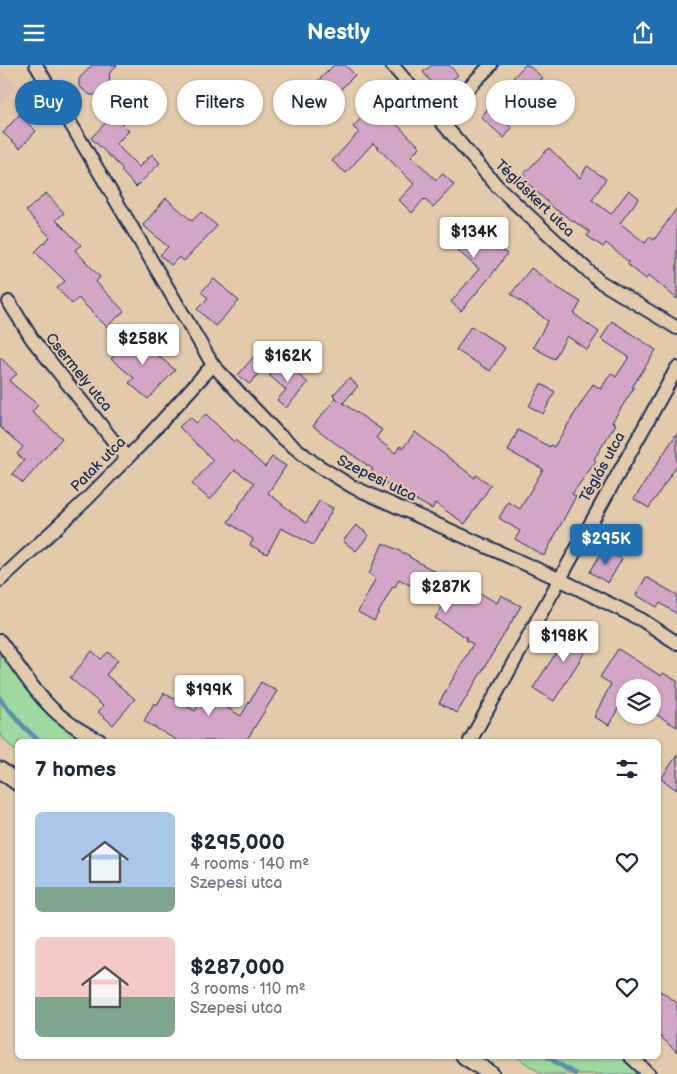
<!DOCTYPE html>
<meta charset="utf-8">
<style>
:root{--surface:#fff;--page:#f2f2f3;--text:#1f2937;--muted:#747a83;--accent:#1f6fb2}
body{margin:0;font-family:"Balsamiq Sans",sans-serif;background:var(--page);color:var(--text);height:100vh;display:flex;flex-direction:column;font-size:19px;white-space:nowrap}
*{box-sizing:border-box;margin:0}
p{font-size:16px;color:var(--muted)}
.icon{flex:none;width:28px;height:28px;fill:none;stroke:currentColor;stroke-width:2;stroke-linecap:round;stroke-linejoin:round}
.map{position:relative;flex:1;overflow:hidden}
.side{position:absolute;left:15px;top:674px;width:646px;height:320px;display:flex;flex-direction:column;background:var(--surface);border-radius:8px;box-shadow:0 1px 4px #0004}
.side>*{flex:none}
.top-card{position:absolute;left:15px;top:15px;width:648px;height:45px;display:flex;gap:10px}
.fabs{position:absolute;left:616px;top:614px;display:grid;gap:10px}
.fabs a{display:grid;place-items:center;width:45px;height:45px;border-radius:50%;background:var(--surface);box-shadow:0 1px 4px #0004;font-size:25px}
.price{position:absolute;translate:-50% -42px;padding:0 11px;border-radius:5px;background:#fff;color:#222;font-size:16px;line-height:32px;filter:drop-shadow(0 1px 2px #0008)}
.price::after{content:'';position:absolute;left:50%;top:30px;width:15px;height:11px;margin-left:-8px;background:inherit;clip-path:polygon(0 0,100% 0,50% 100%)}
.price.current{background:var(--accent);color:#fff}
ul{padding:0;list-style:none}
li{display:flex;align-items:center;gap:15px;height:125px;padding:0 20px}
li span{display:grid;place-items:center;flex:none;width:140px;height:100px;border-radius:8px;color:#555}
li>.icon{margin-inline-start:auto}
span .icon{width:60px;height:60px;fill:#fffc;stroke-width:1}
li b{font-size:21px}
h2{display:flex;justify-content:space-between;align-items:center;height:60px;padding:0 20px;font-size:21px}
.pill{padding:0 18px;border-radius:22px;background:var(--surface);box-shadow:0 1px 4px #0004;font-size:18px;line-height:45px}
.pill.current{background:var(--accent);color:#fff}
header{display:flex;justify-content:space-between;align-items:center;height:65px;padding:0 20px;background:var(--accent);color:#fff;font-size:22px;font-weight:700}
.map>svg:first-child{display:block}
.built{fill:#debfb2}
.green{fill:#9ed99f;stroke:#5c847e}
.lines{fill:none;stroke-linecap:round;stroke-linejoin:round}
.stream{stroke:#5b90b0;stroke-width:4.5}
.building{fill:#d4a6c6;stroke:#1b2f5e}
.minor-casing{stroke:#1b2f5e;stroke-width:16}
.tertiary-casing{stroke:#1b2f5e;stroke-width:19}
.minor{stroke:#e2caaa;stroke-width:12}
.tertiary{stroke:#e2caaa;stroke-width:15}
.labels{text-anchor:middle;stroke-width:4;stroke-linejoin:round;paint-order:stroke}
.street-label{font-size:15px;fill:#1b2f5e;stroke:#e2caaa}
</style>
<header><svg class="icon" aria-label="menu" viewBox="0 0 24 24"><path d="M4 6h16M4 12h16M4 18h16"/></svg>Nestly<svg class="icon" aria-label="share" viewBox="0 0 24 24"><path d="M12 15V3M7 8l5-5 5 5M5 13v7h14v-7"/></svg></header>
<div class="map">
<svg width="677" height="1009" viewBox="0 0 677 1009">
<rect width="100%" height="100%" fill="#e2caaa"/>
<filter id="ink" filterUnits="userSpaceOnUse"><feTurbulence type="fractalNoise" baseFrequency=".02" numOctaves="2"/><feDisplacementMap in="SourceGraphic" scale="10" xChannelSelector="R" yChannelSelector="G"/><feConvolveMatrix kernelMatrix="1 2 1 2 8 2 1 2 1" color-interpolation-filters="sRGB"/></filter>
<g filter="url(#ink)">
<path class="built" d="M0,3L17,19L0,41Z"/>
<g class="green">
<path d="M0,589L65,662L92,676H18L17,688L0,670Z"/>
<path d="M515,991H620L638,1009H542Z"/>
</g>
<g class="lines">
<g class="stream">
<path d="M0,634L24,662L39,676"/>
<path d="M546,991L575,1009"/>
</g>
</g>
<g class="building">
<path d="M92,0H117L109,9L110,15L96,30H90L79,21V14Z"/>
<path d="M334,0H345L355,10L329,36L313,21Z"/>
<path d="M432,0H449L458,10L439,26L423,7Z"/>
<path d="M525,0H528L543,13L538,17L545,23L536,33L513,13Z"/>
<path d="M314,37L324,45L314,56L304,47Z"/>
<path d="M375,38L420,82L411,91L436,115L443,109L454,120L433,142L424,134L412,148L399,135L414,119L373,78L346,108L332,96L359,67L353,62Z"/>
<path d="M489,42L512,63L504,73L481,52Z"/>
<path d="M19,50L36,66L20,83L3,68Z"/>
<path d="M113,50L129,66L116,79L139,102L152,89L160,98L136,122L121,106L123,104L91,73Z"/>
<path d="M549,83L580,113L587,101L606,114L592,135L611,149L629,125L639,133L620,158L645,178L650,172L654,175L677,143V234L649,210L646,214L627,199L629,197L606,178L603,182L587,171L590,167L555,144L521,112Z"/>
<path d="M46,128L64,148L56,155L81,180L75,185L100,212L96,217L124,246L107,262L78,233L72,239L57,223L65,216L35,187L50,172L26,146Z"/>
<path d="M166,133L192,156L201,147L217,161L184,196L179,192L171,200L160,190L168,182L143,160Z"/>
<path d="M459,154L487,177L488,175L507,189L490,212L461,246L451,237L479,204L443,173Z"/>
<path d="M531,203L558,223L581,237L574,249L599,267L587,285L567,271L554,294L533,282L548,256L511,229Z"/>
<path d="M214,214L239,236L215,261L197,244L208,233L201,227Z"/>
<path d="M612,256L656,285L632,322L634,323L612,357L616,359L594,394L596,396L572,429L576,431L544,491L515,474L520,466L499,453L508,437L520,444L543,404L508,386L518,365L550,382L551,380L554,382L593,319L601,324L611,308L616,312L629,292L601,274Z"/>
<path d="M471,261L505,283L490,306L456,285Z"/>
<path d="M133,269L175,305L148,334L129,318L134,313L111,294Z"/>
<path d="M257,288L268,298L249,319L238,310Z"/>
<path d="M0,292L17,309L9,316L38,340L32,347L62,373L23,418L12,409L24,395L17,389L23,382L0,362Z"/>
<path d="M282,295L308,318L286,343L277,335L286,325L269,310Z"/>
<path d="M349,313L358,321L343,338L382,365L376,373L395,388L400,381L403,383L415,367L475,413L476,410L491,420L465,459L435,438L432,444L396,424L395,425L371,407L373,404L335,378L313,361L336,333L340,337L333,330Z"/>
<path d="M541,319L555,327L543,349L529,341Z"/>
<path d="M206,349L234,377L235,375L265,402L272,392L286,401L268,428L306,458L319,436L333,443L313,480L281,463L267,489L250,480L253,474L228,457L254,418L235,405L210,435L192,419L213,395L179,362L190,352L196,358Z"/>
<path d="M677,368V400L649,443L634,434Z"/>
<path d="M356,460L369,470L356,486L343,476Z"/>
<path d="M383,478L410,491L409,492L456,518L458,515L497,538L501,530L521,541L457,648L439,638L473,579L466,575L467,573L435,553L444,539L399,514L395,522L393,521L374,556L358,547L376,513L369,509Z"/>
<path d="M604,483L622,494L608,518L590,507Z"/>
<path d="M646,512L677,530V549L660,538L657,542L636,530Z"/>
<path d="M575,559L595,571L554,636L533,623Z"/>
<path d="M618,584L661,611L663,608L677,616V662L652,647V622H625V631L609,660L594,652L611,619L600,612Z"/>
<path d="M92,586L101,594L108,587L118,595L106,610L135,634L113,660L98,647L103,641L70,613Z"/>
<path d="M261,617L277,626L246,676H178L144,656L154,638L157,640L164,628L195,646L209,621L224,629L219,638L241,651Z"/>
<path d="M677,690V725L661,714Z"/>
<path d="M659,925L677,938V987L659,970Z"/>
</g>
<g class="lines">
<defs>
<g id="minor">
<path d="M36,0L213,300L278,369L314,398L353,422L559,514L642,555L677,578"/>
<path d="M392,0L498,122L599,216L677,263"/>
<path d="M438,53L491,0"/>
<path d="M9,237L32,274L127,393"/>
<path d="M0,515L86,435L140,380L213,300"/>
<path d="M0,576C18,600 35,629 58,649C71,660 85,669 101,676"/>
<path d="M470,676L677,303"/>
<path d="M630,991L649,1009"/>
</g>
<g id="tertiary">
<path d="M0,705L18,718"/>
<path d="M464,991L491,1009"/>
</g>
</defs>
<use href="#minor" class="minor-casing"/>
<use href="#tertiary" class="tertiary-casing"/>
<use href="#minor" class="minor"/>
<use href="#tertiary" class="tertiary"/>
</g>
</g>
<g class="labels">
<g class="street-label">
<text transform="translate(535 133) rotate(44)" y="5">Tégláskert utca</text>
<text transform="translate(79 307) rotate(51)" y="5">Csermely utca</text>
<text transform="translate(98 399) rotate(-45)" y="5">Patak utca</text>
<text transform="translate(602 402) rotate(-61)" y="5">Téglás utca</text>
<text transform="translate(377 413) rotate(26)" y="5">Szepesi utca</text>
</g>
</g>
</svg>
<div class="fabs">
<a><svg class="icon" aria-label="layers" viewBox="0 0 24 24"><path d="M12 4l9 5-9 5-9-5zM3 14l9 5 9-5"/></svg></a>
</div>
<b class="price" style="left:474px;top:194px">$134K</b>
<b class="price" style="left:143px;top:301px">$258K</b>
<b class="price" style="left:288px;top:318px">$162K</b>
<b class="price current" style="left:606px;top:501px">$295K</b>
<b class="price" style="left:446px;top:549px">$287K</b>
<b class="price" style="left:564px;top:598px">$198K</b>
<b class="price" style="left:209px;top:652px">$199K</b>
<div class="top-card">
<a class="pill current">Buy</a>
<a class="pill">Rent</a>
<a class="pill">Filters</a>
<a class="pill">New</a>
<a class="pill">Apartment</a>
<a class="pill">House</a>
</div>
<section class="side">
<h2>7 homes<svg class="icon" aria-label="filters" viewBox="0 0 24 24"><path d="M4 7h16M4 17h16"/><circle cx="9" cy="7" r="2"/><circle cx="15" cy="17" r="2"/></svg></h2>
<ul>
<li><span style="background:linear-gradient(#a9c7e8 75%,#7fa58c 0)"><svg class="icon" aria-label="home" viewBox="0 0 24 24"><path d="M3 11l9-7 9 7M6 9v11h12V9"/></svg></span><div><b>$295,000</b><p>4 rooms · 140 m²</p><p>Szepesi utca</p></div><svg class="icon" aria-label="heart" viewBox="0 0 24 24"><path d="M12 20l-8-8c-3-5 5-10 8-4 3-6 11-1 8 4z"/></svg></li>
<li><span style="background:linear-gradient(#f6c9c9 60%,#7fa58c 0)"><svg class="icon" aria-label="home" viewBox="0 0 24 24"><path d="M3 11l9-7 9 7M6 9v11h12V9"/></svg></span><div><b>$287,000</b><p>3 rooms · 110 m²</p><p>Szepesi utca</p></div><svg class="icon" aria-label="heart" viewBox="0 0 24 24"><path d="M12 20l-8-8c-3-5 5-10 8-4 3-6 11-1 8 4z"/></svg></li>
</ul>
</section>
</div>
